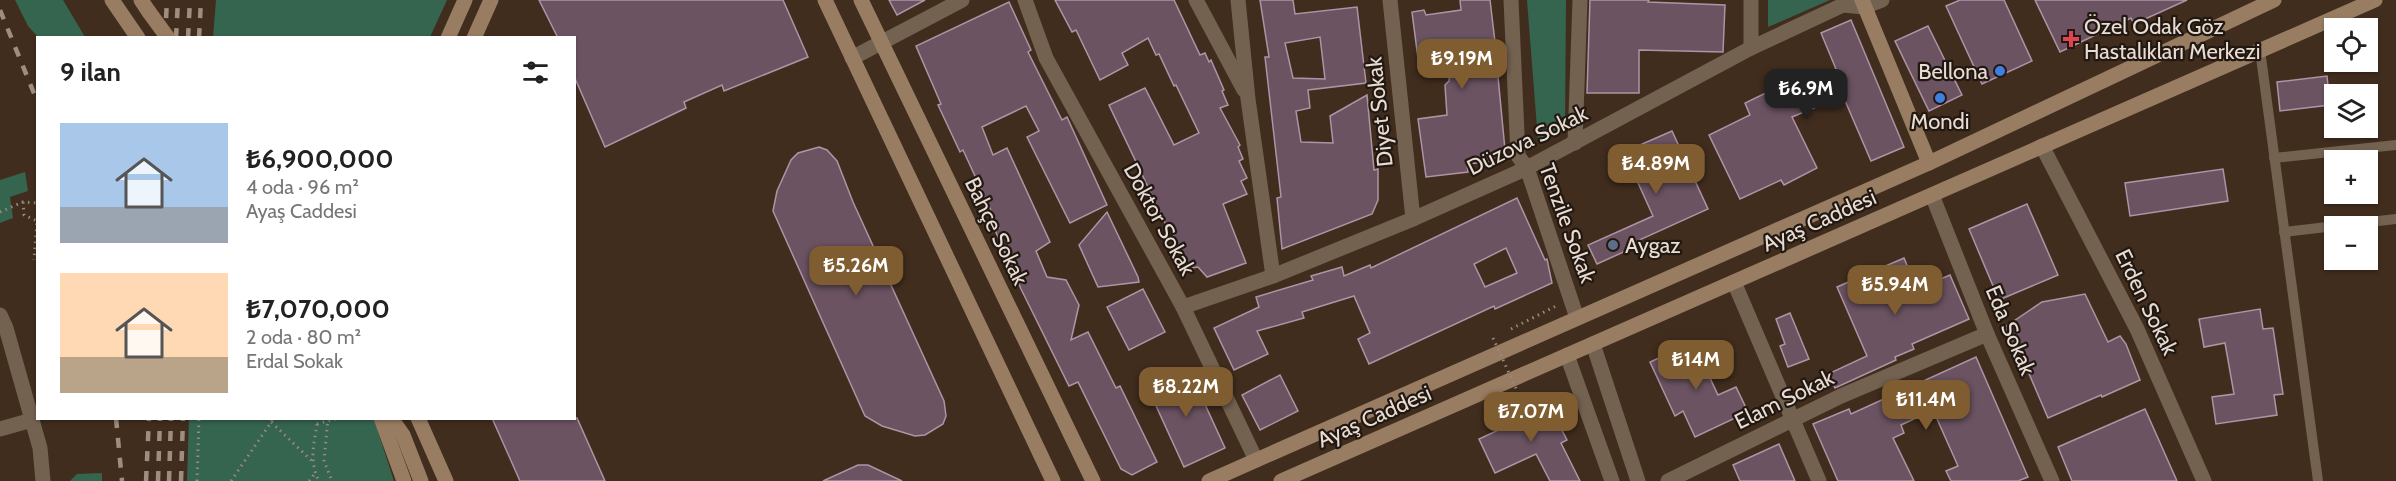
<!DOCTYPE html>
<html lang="tr">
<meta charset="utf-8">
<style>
:root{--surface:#fff;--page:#f2f2f2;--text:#222;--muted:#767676;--accent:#7f5d30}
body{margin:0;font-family:Cabin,sans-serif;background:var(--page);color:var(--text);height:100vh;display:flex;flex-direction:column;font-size:22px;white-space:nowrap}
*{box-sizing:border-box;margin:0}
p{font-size:20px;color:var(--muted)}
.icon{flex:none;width:33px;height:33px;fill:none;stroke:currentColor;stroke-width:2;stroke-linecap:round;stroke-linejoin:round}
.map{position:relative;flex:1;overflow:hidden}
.side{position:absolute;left:36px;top:36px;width:540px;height:384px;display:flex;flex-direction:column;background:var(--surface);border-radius:0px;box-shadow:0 2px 4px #0004}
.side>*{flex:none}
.fabs{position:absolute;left:2324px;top:18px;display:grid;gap:12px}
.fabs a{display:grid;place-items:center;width:54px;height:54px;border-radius:0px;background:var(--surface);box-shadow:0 2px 4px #0004;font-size:30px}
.price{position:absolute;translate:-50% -51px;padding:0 14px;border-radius:12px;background:var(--accent);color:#fff;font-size:20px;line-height:39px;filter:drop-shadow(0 2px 3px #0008)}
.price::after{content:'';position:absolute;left:50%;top:36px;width:18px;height:14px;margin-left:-9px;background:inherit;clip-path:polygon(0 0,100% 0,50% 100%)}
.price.active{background:#222;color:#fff}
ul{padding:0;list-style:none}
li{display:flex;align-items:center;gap:18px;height:150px;padding:0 24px}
li span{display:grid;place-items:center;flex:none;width:168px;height:120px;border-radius:0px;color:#555}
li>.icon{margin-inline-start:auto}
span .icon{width:72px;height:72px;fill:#fffc;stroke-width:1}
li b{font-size:26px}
h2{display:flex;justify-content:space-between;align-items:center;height:72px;padding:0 24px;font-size:26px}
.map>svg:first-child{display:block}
.green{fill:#35644f}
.building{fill:#6b5362;stroke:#ae94a5;stroke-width:1.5;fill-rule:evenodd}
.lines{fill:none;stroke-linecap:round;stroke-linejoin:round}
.path{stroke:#9a8a7e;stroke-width:3;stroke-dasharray:1.5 4.5;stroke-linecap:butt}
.lane{stroke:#746251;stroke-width:10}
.street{stroke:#746251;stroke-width:15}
.secondary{stroke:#997d62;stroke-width:15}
.rail{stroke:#9e8e82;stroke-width:4.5;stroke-dasharray:10 10;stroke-linecap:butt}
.path-bridge{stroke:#9a8a7e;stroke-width:3;stroke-dasharray:1.5 4.5;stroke-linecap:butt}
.secondary-bridge{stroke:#997d62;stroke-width:15}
.health-dot{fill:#e0444e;stroke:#211811;stroke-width:2}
.shop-dot{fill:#3f7fe0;stroke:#211811;stroke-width:2}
.service-dot{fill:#5c6f8a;stroke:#211811;stroke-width:2}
.labels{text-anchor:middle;stroke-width:4.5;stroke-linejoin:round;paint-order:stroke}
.poi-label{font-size:22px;fill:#e9dcd3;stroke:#211811;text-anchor:start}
.street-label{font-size:22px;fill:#e9dcd3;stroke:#211811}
</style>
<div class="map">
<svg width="2396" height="481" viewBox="0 0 2396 481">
<rect width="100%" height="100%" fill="#412d1e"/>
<g class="green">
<path d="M15,0H63L85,37H38L28,26Z"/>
<path d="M216,0H447L430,37H213Z"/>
<path d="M1527,0H1566L1565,132L1538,141Z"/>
<path d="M1768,0H1830L1768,27Z"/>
<path d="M25,172L28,191L10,197L13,218L0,223V180Z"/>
<path d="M189,418L374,419L394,481H187Z"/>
<path d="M102,473V481H70L77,474Z"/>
</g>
<g class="building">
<path d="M539,0H783L808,57L724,91L722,85L684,102L686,108L605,147L574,76V38H558Z"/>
<path d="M889,0H925L897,15Z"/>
<path d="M1055,0H1174L1200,55L1205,53L1209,62L1211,60L1224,90L1222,91L1228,105L1220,108L1240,145L1238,147L1243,159L1239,161L1247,178L1241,181L1247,194L1223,204L1246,263L1207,277L1198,267L1186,269L1170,226L1167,227L1109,105L1145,88L1174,145L1199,133L1176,85L1174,86L1159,54L1156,55L1148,38L1122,53L1128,65L1100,80L1076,30L1072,32Z"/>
<path d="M1260,0H1293L1295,14L1357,7L1366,83L1308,90L1310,108L1296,111L1301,142L1333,143L1330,116L1367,95L1374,170L1378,169V200L1372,214L1282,249L1277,198L1281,197L1265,57H1269ZM1320,37L1325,79L1293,78L1285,43Z"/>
<path d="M1460,0H1490L1495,42L1487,44L1498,77L1506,160L1467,164L1468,172L1426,177L1418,119L1447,115L1445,85L1449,81L1452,56L1419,66L1412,12L1424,10L1426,15L1461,10Z"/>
<path d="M1590,0H1649L1648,2L1725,5L1723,52L1639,50V93H1587Z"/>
<path d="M1960,0H2004L2032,61L1982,84L1946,6Z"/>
<path d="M2035,0H2187L2134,24L2131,18L2060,52Z"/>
<path d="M1009,2L1031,50L1028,52L1062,120L1067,117L1107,205L1070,223L1027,137L1039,131L1026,106L982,127L993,155L1007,148L1050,242L1036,251L1047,277L1066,280L1079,305L1071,340L1088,332L1116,388L1120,386L1157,462L1132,475L1121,469L1078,382L1069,386L1021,289L995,230L999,228L963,150L960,152L938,105L941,104L916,46Z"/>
<path d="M1851,20L1904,147L1871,161L1843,96L1792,117L1817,168L1784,185L1781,180L1740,199L1709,135L1750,115L1745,103L1778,87L1780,93L1836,69L1821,33Z"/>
<path d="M1928,26L1962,95L1929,111L1895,41Z"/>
<path d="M2327,76L2330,105L2280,111L2277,82Z"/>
<path d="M1672,131L1708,209L1637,241L1639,245L1597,264L1588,245L1653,216L1624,152Z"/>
<path d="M819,147L827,150L837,161L853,202L944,401L946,416L943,424L925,435L915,436L882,426L865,416L773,211L777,191L791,160L798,153Z"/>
<path d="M2223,169L2228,201L2130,216L2125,183Z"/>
<path d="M1517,198L1545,260L1547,259L1552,283L1495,309L1494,306L1369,364L1358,339L1370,333L1354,296L1302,312L1304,318L1257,331L1268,354L1234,370L1214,328L1259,307L1256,297L1313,280L1311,276L1342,267L1344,276L1370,265L1371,268ZM1506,248L1517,273L1485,287L1474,264Z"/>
<path d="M2027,204L2058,275L1999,300L1969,229Z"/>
<path d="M1107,212L1138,277L1139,282L1098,287L1079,245Z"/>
<path d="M1904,258L1917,289L1950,275L1969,319L1912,344L1914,349L1895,357L1896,360L1835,388L1828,374L1867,356L1837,287Z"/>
<path d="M1143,289L1165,332L1129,350L1107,307Z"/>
<path d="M2085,294L2108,342L2120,336L2126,344L2140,380L2113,392L2102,397L2101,395L2048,418L2021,355L2015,357L2005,327L2042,302Z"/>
<path d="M2260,309L2263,329L2273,328L2283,394L2274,395L2277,415L2216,424L2212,397L2234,394L2225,343L2204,347L2199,319Z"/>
<path d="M1790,313L1809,359L1788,367L1780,346L1785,344L1776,319Z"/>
<path d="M1693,342L1718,395L1736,387L1748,412L1695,437L1683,411L1675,416L1650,362Z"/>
<path d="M1976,357L2028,477L2018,481H1951L1946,471L1958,466L1933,410L1901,425L1904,433L1893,438L1914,481H1838L1813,424L1849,409L1851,414Z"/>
<path d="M1184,369L1188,378L1192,376L1225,448L1184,467L1147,386Z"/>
<path d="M1280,375L1298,411L1260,430L1242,395Z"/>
<path d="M1544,396L1567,440L1561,443L1580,481H1550L1536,454L1495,473L1479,439L1520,420L1515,410Z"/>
<path d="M2145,409L2177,481H2072L2058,447Z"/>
<path d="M492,418H577L605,481H520Z"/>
<path d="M1779,444L1795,481H1740L1733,465Z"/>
<path d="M858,465H868L902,481H823Z"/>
</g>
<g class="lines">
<g class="path">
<path d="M23,202L24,215L37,221L34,260"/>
<path d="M0,212L23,202L38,203"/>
<path d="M1511,329L1556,306"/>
<path d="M267,418L313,462"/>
<path d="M318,418C315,440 308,460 319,481"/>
<path d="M328,418L324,461L332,481"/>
<path d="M317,424L339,418"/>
<path d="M197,481L199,418"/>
<path d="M231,481L274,418"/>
<path d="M309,481L316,472"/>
</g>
<g class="lane">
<path d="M2260,50L2318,481"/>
<path d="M2274,158L2396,145"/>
<path d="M2284,232L2396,219"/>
</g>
<g class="street">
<path d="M1025,0L1046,58L1183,307L1256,460"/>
<path d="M1196,0L1244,90"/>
<path d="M1238,0L1248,99L1273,276"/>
<path d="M1390,0L1413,219"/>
<path d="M1511,0L1518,156L1527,168L1577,318"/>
<path d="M1751,48V0"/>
<path d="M852,58L962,0"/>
<path d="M1575,143L1580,0"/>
<path d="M2042,146L2137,329L2204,481"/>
<path d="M1932,195L1987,334L2052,481"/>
<path d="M1734,282L1819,481"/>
<path d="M1183,307L1273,276L1413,219L1527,168L1751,48L1843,5L1864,7L1882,0"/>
<path d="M0,315L6,328L40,448L43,481"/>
<path d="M1593,344L1638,481"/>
<path d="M1567,355L1612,481"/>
<path d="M0,429L32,420"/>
<path d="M1668,481L1841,396L1987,334"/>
</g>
<g class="secondary">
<path d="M112,0L138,38"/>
<path d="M141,0L149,12"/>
<path d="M825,0L1053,481"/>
<path d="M861,0L1093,481"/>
<path d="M1862,0L1929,163"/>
<path d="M448,38L465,0"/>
<path d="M474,38L491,0"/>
<path d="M381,418L404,481"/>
<path d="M391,418L403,435L421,481"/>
<path d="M418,418L446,481"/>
<path d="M1209,481L1929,163L2274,0"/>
<path d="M1281,481L2375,0"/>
</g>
<g class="rail">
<path d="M0,10L38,103"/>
<path d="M165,38L167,0"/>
<path d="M176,38L178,0"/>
<path d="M188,38L190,0"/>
<path d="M199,38L201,0"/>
<path d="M116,418L122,481"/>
<path d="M146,481L149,418"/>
<path d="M158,481L160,418"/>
<path d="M169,481L171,418"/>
<path d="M181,481L183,418"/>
</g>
<path class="path-bridge" d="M1493,338L1519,395"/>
<path class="secondary-bridge" d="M149,12L168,38"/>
</g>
<path class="health-dot" d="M2068 30h6v6h6v6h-6v6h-6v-6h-6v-6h6z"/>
<g class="shop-dot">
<circle cx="2000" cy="71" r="6"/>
<circle cx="1940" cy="98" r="6"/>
</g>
<circle class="service-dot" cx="1613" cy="245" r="6"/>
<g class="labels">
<g class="poi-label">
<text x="2084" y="34">Özel Odak Göz<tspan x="2084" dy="25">Hastalıkları Merkezi</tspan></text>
<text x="1988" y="79" text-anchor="end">Bellona</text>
<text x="1940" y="129" text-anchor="middle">Mondi</text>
<text x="1625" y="253">Aygaz</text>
</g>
<g class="street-label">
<text transform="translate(1379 112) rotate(-96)" y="8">Diyet Sokak</text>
<text transform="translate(1527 140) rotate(-26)" y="8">Düzova Sokak</text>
<text transform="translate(1160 219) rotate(61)" y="8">Doktor Sokak</text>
<text transform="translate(1819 220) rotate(-24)" y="8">Ayaş Caddesi</text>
<text transform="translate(1568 223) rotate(70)" y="8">Tenzile Sokak</text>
<text transform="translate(997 231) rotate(64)" y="8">Bahçe Sokak</text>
<text transform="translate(2147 302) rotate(64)" y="8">Erden Sokak</text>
<text transform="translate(2011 330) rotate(67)" y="8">Eda Sokak</text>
<text transform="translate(1784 399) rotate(-26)" y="8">Elam Sokak</text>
<text transform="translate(1374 416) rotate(-24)" y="8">Ayaş Caddesi</text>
</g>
</g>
</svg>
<div class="fabs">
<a><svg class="icon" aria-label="locate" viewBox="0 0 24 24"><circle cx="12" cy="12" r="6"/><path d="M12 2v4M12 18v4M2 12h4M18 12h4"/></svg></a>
<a><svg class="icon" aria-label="layers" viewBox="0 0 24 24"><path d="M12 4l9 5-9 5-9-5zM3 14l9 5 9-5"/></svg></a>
<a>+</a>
<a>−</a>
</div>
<b class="price" style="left:1462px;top:90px">₺9.19M</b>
<b class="price active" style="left:1806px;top:120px">₺6.9M</b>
<b class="price" style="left:1656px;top:195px">₺4.89M</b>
<b class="price" style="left:856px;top:297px">₺5.26M</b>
<b class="price" style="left:1895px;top:316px">₺5.94M</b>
<b class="price" style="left:1696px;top:391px">₺14M</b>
<b class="price" style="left:1186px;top:418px">₺8.22M</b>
<b class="price" style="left:1926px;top:431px">₺11.4M</b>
<b class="price" style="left:1531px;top:443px">₺7.07M</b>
<section class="side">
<h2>9 ilan<svg class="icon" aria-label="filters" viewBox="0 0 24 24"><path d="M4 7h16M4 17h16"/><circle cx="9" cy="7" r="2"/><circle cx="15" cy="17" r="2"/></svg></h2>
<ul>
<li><span style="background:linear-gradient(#a9c7e8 70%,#9aa5b1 0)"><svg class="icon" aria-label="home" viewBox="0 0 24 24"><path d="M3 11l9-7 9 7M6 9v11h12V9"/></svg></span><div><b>₺6,900,000</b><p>4 oda · 96 m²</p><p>Ayaş Caddesi</p></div></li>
<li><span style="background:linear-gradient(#ffd9b3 70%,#b9a48a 0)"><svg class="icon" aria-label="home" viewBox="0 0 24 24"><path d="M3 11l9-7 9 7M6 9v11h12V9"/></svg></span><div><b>₺7,070,000</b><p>2 oda · 80 m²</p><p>Erdal Sokak</p></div></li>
</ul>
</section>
</div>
